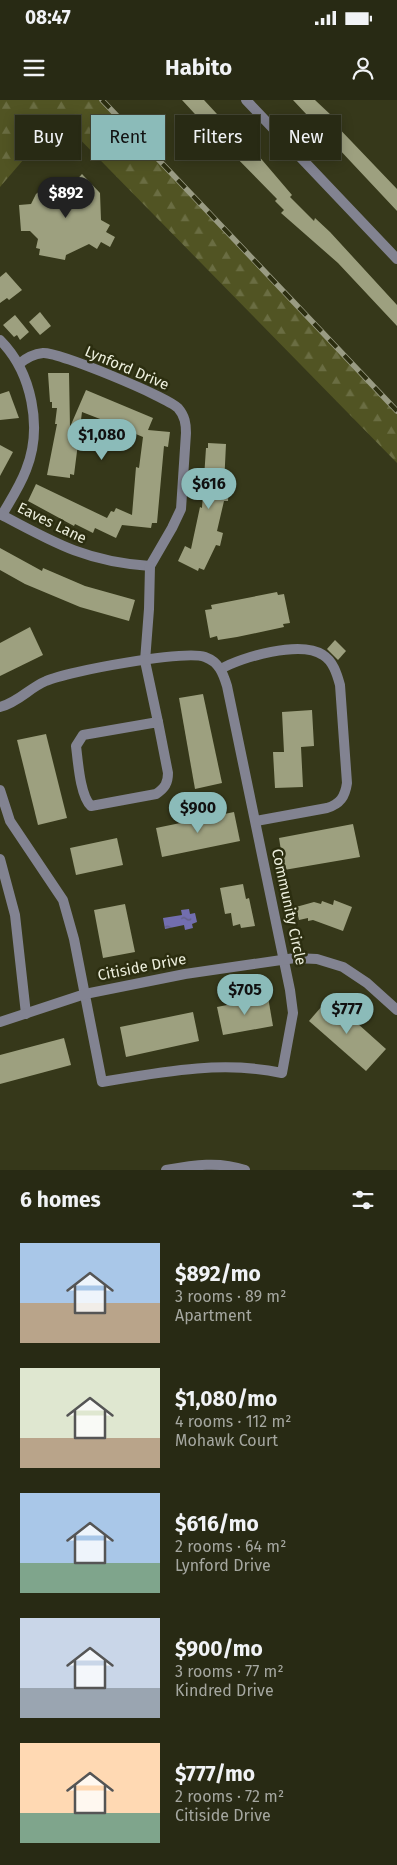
<!DOCTYPE html>
<meta charset="utf-8">
<style>
:root{--surface:#282a14;--page:#343622;--text:#f1f3f6;--muted:#a5a7a0;--line:#444634;--accent:#8bbbb9}
body{margin:0;font-family:"Fira Sans",sans-serif;background:var(--page);color:var(--text);height:100vh;display:flex;flex-direction:column;font-size:19px;white-space:nowrap}
*{box-sizing:border-box;margin:0}
p{font-size:16px;color:var(--muted)}
.icon{flex:none;width:28px;height:28px;fill:none;stroke:currentColor;stroke-width:2;stroke-linecap:round;stroke-linejoin:round}
.map{position:relative;height:1070px;overflow:hidden}
.drawer{display:flex;flex-direction:column;background:var(--surface);flex:1}
.drawer>*{flex:none}
.guide{position:absolute;left:15px;top:15px;width:368px;height:45px;display:flex;gap:10px}
.price{position:absolute;translate:-50% -42px;padding:0 11px;border-radius:18px;background:var(--accent);color:#111;font-size:16px;line-height:32px;filter:drop-shadow(0 1px 2px #0008)}
.price::after{content:'';position:absolute;left:50%;top:30px;width:15px;height:11px;margin-left:-8px;background:inherit;clip-path:polygon(0 0,100% 0,50% 100%)}
.price.on{background:#222;color:#fff}
ul{padding:0;list-style:none}
li{display:flex;align-items:center;gap:15px;height:125px;padding:0 20px}
li span{display:grid;place-items:center;flex:none;width:140px;height:100px;border-radius:0px;color:#555}
li>.icon{margin-inline-start:auto}
span .icon{width:60px;height:60px;fill:#fffc;stroke-width:1}
li b{font-size:21px}
h2{display:flex;justify-content:space-between;align-items:center;height:60px;padding:0 20px;font-size:21px}
.pill{padding:0 18px;border-radius:0px;background:var(--surface);box-shadow:0 2px 12px #0003,0 0 0 1px var(--line);font-size:18px;line-height:45px}
.pill.on{background:var(--accent);color:#111}
.status{display:flex;justify-content:space-between;align-items:center;height:35px;padding:0 25px;background:var(--surface);direction:ltr}
.status svg{height:14px;fill:currentColor}
header{display:flex;justify-content:space-between;align-items:center;height:65px;padding:0 20px;background:var(--surface);font-size:22px;font-weight:700}
.map>svg:first-child{display:block}
.forest{fill:url(#forest-firs)}
.water{fill:url(#water-ripples)}
.building{fill:#9da07f}
.lines{fill:none;stroke-linecap:round;stroke-linejoin:round}
.street{stroke:#828391;stroke-width:10}
.rail-casing{stroke:#999b83;stroke-width:5.5}
.rail{stroke:#2c2e10;stroke-width:4;stroke-dasharray:11;stroke-linecap:butt}
.labels{text-anchor:middle;stroke-width:5;stroke-linejoin:round;paint-order:stroke}
.street-label{font-size:15px;fill:#eef0de;stroke:#2c2e10}
</style>
<div class="status"><b>08:47</b><svg viewBox="0 0 49 12"><path d="M0 12V9h3v3zM5 12V6h3v6zM10 12V3h3v9zM15 12V0h3v12zM26 1h20v11H26zM47 4h2v5h-2z"/></svg></div>
<header><svg class="icon" aria-label="menu" viewBox="0 0 24 24"><path d="M4 6h16M4 12h16M4 18h16"/></svg>Habito<svg class="icon" aria-label="person" viewBox="0 0 24 24"><circle cx="12" cy="8" r="4"/><path d="M4 21q1-7 8-7t8 7"/></svg></header>
<div class="map">
<svg width="397" height="1070" viewBox="0 0 397 1070">
<defs>
<pattern id="forest-firs" width="22" height="20" patternUnits="userSpaceOnUse" patternTransform="scale(1.25)"><rect width="22" height="20" fill="#515423"/><path d="M5 1l3.5 6h-7zM16 11l3.5 6h-7z" fill="#6a6d42"/></pattern>
<pattern id="water-ripples" width="26" height="14" patternUnits="userSpaceOnUse" patternTransform="scale(1.25)"><rect width="26" height="14" fill="#726eaf"/><path d="M2 4q2-2 4 0t4 0M15 11q2-2 4 0t4 0" fill="none" stroke="#5f5d7e"/></pattern>
</defs>
<rect width="100%" height="100%" fill="#36381a"/>
<path class="forest" d="M0,0H100L397,312V363L59,18L0,87Z"/>
<path class="water" d="M189,809L190,814L195,813L197,822L192,824L193,828L185,830L184,825L165,829L163,818L182,815L181,810Z"/>
<g class="building">
<path d="M182,0H204L242,41L244,39L257,54L292,95L290,97L314,121L315,118L330,132L397,205V226L338,163L281,113L284,110L275,101L277,99L225,46L221,50L214,43L218,39Z"/>
<path d="M293,0H315L332,16L330,19L397,89V111Z"/>
<path d="M82,74L100,93L101,120L110,125L106,132L115,137L110,147L101,142L97,149L89,144L66,155L65,160L39,155L40,149L36,148L38,139L30,131H21L19,105L31,104L36,94L46,86L58,83L71,86Z"/>
<path d="M6,172L22,190L9,200L7,198L0,203V177Z"/>
<path d="M40,212L51,226L40,235L29,222Z"/>
<path d="M15,215L29,232L20,240L17,235L14,237L3,225Z"/>
<path d="M48,273H69L70,327L86,290L153,318L148,330L170,332L168,347L164,346L157,423H152L151,428L122,425L116,438L95,428L93,433L75,424L74,426L28,401L36,384L107,418L111,411L114,412L116,408L132,415L136,367L139,368L143,337L126,330L124,334L111,328L113,324L82,312L74,375L70,374V378L47,375L57,324H55L57,308H52V302H50Z"/>
<path d="M9,291L19,318L0,320V294Z"/>
<path d="M208,343L226,344L224,385H229L228,401H224L217,431L223,433L220,446L216,445L204,470L199,468L198,471L178,461L185,446L191,449L200,407L202,408L206,348H208Z"/>
<path d="M0,345L13,352L0,376Z"/>
<path d="M0,448L42,471L43,468L85,486L135,500L129,521L80,507L25,484L0,470Z"/>
<path d="M277,492L278,495L284,494L290,523L283,524L284,527L237,537L218,540L217,536L210,538L205,510L212,509L211,505Z"/>
<path d="M30,527L43,555L0,576V543Z"/>
<path d="M335,540L346,551L338,560L327,549Z"/>
<path d="M203,594L222,683L195,689L179,598Z"/>
<path d="M312,610L314,646L301,647L303,687L275,688L273,652H284L282,612Z"/>
<path d="M46,634L67,718L38,725L17,640Z"/>
<path d="M234,712L240,741L162,757L156,728Z"/>
<path d="M353,724L360,757L284,770L279,738Z"/>
<path d="M117,738L123,765L76,775L70,748Z"/>
<path d="M243,784L246,799L249,798L255,826L241,828L240,824L233,826L231,813L225,814L220,788Z"/>
<path d="M334,800L352,807L343,831L313,820L308,821V818L299,820L296,807L314,802L321,804L322,801L333,805Z"/>
<path d="M125,804L135,852L103,858L94,810Z"/>
<path d="M268,897L273,926L223,935L217,907Z"/>
<path d="M329,898L386,949L366,971L309,921Z"/>
<path d="M193,912L199,941L126,957L120,927Z"/>
<path d="M64,938L71,965L0,984V955Z"/>
</g>
<g class="lines">
<g class="street">
<path d="M246,0L397,159"/>
<path d="M0,240C32,272 43,328 26,370C20,386 10,401 2,415"/>
<path d="M19,264C26,258 33,254 43,253C59,252 167,297 178,308C185,316 186,324 186,333L181,409L172,428L150,466"/>
<path d="M0,414C54,443 87,462 150,466"/>
<path d="M150,466L149,509L145,561L158,622"/>
<path d="M221,569C241,557 301,540 323,555C333,561 337,574 340,585L347,683C345,697 340,704 327,708L256,721"/>
<path d="M0,607C19,602 29,588 46,581C68,571 185,550 205,557C219,562 223,573 227,586L290,890L293,913L282,973C223,960 161,972 102,982L74,839L63,800L10,721L0,690"/>
<path d="M158,622L168,673C168,683 165,688 156,694L91,706C80,696 78,661 76,646L83,635Z"/>
<path d="M0,759L15,815L26,914"/>
<path d="M0,922L85,894L185,874L295,858L317,859L343,867L367,883L397,910"/>
<path d="M166,1070C194,1065 219,1061 245,1070"/>
</g>
<defs>
<path id="rail" d="M102,0L397,311"/>
</defs>
<use href="#rail" class="rail-casing"/>
<use href="#rail" class="rail"/>
</g>
<g class="labels">
<g class="street-label">
<text transform="translate(127 268) rotate(23)" y="5">Lynford Drive</text>
<text transform="translate(52 423) rotate(26)" y="5">Eaves Lane</text>
<text transform="translate(289 807) rotate(78)" y="5">Community Circle</text>
<text transform="translate(142 867) rotate(-11)" y="5">Citiside Drive</text>
</g>
</g>
</svg>
<b class="price on" style="left:66px;top:119px">$892</b>
<b class="price" style="left:102px;top:361px">$1,080</b>
<b class="price" style="left:209px;top:410px">$616</b>
<b class="price" style="left:198px;top:734px">$900</b>
<b class="price" style="left:245px;top:916px">$705</b>
<b class="price" style="left:347px;top:935px">$777</b>
<div class="guide">
<a class="pill">Buy</a>
<a class="pill on">Rent</a>
<a class="pill">Filters</a>
<a class="pill">New</a>
</div>
</div>
<section class="drawer">
<h2>6 homes<svg class="icon" aria-label="filters" viewBox="0 0 24 24"><path d="M4 7h16M4 17h16"/><circle cx="9" cy="7" r="2"/><circle cx="15" cy="17" r="2"/></svg></h2>
<ul>
<li><span style="background:linear-gradient(#a9c7e8 60%,#b9a48a 0)"><svg class="icon" aria-label="home" viewBox="0 0 24 24"><path d="M3 11l9-7 9 7M6 9v11h12V9"/></svg></span><div><b>$892/mo</b><p>3 rooms · 89 m²</p><p>Apartment</p></div></li>
<li><span style="background:linear-gradient(#dfe7d0 70%,#b9a48a 0)"><svg class="icon" aria-label="home" viewBox="0 0 24 24"><path d="M3 11l9-7 9 7M6 9v11h12V9"/></svg></span><div><b>$1,080/mo</b><p>4 rooms · 112 m²</p><p>Mohawk Court</p></div></li>
<li><span style="background:linear-gradient(#a9c7e8 70%,#7fa58c 0)"><svg class="icon" aria-label="home" viewBox="0 0 24 24"><path d="M3 11l9-7 9 7M6 9v11h12V9"/></svg></span><div><b>$616/mo</b><p>2 rooms · 64 m²</p><p>Lynford Drive</p></div></li>
<li><span style="background:linear-gradient(#c9d6e8 70%,#9aa5b1 0)"><svg class="icon" aria-label="home" viewBox="0 0 24 24"><path d="M3 11l9-7 9 7M6 9v11h12V9"/></svg></span><div><b>$900/mo</b><p>3 rooms · 77 m²</p><p>Kindred Drive</p></div></li>
<li><span style="background:linear-gradient(#ffd9b3 70%,#7fa58c 0)"><svg class="icon" aria-label="home" viewBox="0 0 24 24"><path d="M3 11l9-7 9 7M6 9v11h12V9"/></svg></span><div><b>$777/mo</b><p>2 rooms · 72 m²</p><p>Citiside Drive</p></div></li>
</ul>
</section>
